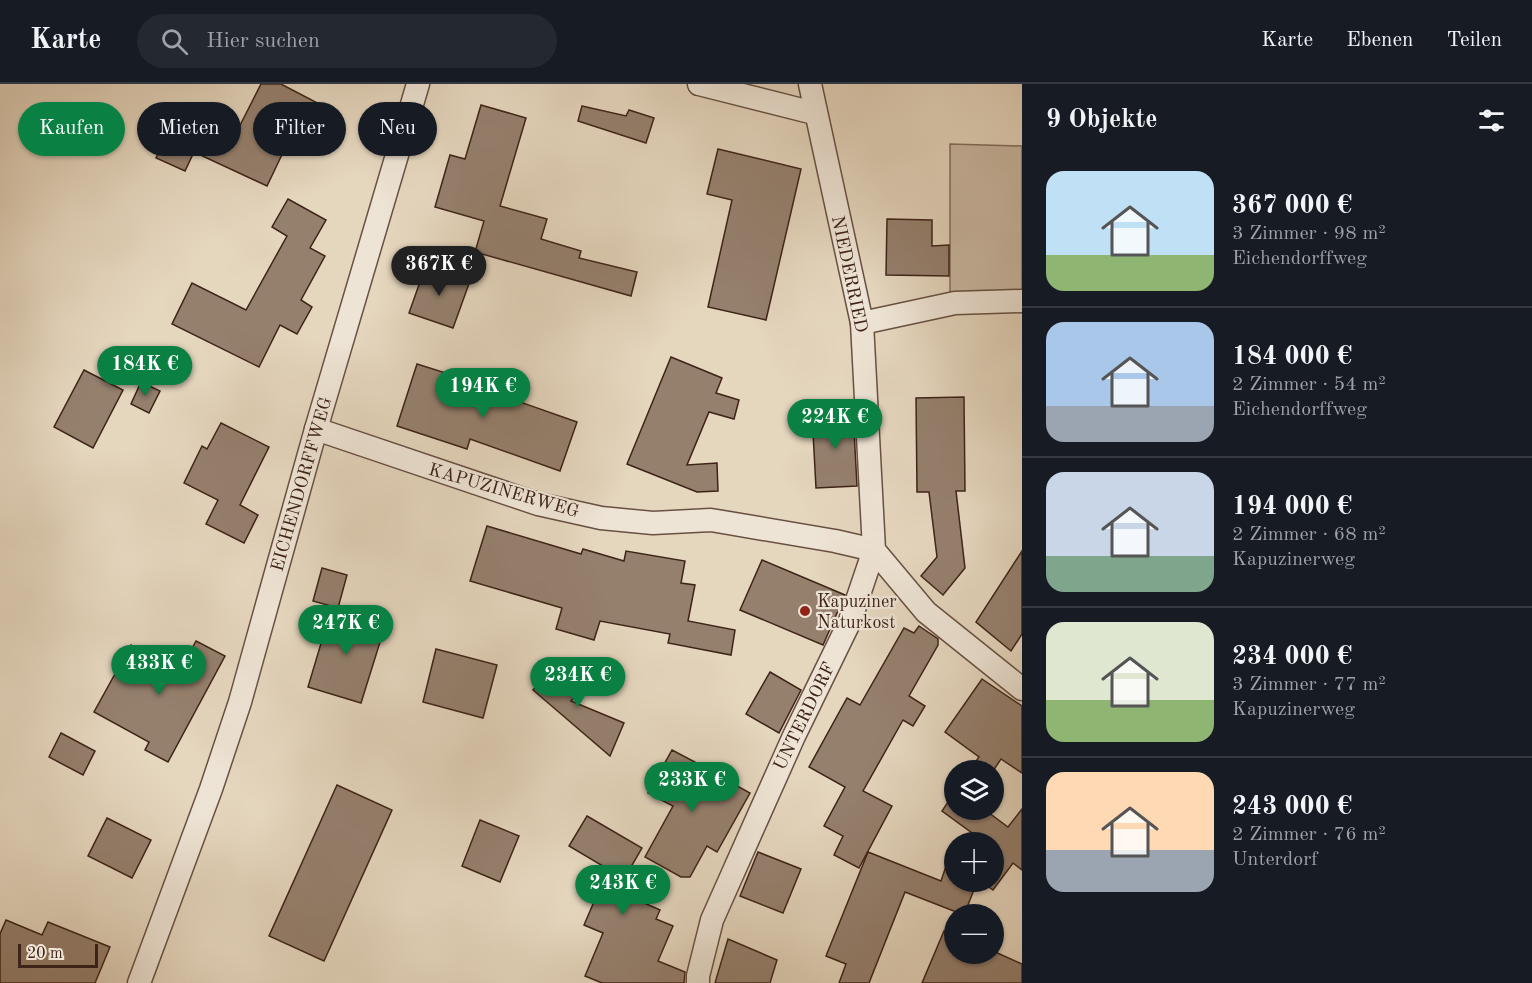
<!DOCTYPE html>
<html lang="de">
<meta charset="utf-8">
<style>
:root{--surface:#171b24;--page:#242831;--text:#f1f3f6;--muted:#9ea1a6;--line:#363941;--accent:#0b8043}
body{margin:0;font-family:"Old Standard TT",serif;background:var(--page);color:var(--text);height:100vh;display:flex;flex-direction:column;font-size:22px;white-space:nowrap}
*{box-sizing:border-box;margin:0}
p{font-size:20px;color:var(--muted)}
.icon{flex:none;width:33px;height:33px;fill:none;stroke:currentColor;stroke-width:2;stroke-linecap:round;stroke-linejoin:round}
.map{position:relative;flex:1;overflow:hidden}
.sheet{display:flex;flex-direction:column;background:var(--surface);width:510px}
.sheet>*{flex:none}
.top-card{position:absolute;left:18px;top:18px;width:570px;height:54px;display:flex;gap:12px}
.fabs{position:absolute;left:944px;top:676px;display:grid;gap:12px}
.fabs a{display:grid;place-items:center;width:60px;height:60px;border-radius:50%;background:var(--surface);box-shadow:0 2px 4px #0004;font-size:30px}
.scale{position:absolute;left:18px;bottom:15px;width:80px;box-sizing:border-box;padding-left:6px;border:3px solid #3e2318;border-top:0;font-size:16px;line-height:21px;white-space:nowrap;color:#3e2318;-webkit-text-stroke:4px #eee4d5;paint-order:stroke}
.price{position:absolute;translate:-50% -51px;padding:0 14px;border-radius:21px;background:var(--accent);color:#fff;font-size:20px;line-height:39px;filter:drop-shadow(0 2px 3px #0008)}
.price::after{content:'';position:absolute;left:50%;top:36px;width:18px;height:14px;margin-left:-9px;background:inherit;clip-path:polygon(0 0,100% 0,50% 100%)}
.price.selected{background:#222;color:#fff}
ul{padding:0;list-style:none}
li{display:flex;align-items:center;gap:18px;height:150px;padding:0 24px}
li+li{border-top:2px solid var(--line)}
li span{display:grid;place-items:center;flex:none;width:168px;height:120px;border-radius:18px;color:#555}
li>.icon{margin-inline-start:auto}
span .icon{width:72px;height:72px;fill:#fffc;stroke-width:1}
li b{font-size:26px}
h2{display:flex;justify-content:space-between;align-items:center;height:72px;padding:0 24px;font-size:26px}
.chip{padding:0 21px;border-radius:27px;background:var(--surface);box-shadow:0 2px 4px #0004;font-size:21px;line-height:54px}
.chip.selected{background:var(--accent);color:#fff}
header{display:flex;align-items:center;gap:36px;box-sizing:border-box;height:84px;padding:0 30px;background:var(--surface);border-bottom:2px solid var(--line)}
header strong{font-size:28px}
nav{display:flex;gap:33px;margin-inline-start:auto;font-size:21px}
.search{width:420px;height:54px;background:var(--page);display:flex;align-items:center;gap:15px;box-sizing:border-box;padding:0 21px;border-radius:33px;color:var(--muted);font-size:22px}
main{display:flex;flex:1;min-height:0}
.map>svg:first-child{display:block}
.green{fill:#c9b8a2;stroke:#846e5d;stroke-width:1.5}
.building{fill:#95806e;stroke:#3e2318;stroke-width:1.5}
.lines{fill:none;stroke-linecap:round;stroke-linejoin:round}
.minor-casing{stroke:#685042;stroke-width:25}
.minor{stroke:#eee4d5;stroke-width:22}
.poi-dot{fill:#8f2418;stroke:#eee4d5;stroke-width:2}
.labels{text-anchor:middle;stroke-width:4.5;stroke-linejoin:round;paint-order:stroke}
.street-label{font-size:18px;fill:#3e2318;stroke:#eee4d5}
.poi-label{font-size:18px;fill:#3e2318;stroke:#eee4d5;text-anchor:start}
</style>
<header>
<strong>Karte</strong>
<div class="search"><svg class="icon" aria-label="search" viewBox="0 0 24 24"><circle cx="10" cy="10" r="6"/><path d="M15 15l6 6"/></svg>Hier suchen</div>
<nav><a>Karte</a><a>Ebenen</a><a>Teilen</a></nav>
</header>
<main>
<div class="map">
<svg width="1022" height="899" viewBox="0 0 1022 899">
<rect width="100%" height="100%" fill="#e5d6be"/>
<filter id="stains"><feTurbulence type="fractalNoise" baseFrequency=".00333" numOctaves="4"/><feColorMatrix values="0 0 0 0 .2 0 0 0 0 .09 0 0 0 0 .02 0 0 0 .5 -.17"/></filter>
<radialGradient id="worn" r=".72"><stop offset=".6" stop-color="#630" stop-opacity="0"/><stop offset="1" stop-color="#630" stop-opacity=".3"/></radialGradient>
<path class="green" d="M950,60L1022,62V209L950,214Z"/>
<g class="building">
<path d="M261,0H281L329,25L306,68L288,58L267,102L194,68L185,87L156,74L178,28L233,55Z"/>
<path d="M481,21L526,34L500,122L547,135L541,155L581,167L579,174L637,188L631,212L475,168L484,137L435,123L450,71L465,75Z"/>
<path d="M582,22L626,32L629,26L654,34L646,59L578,37Z"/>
<path d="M718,65L801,85L766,236L708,223L732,116L707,110Z"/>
<path d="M288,115L326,136L310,164L325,172L301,216L312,223L297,250L280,241L259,283L172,240L192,199L246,226L287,152L272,143Z"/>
<path d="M887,135L932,136V162L949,161V192L886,191Z"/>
<path d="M426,181L470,197L453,244L409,229Z"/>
<path d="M671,273L722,294L716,309L739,316L734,335L709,328L687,381L717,379L718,407L697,408L627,380Z"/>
<path d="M417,280L487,302L486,306L577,338L560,387L470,355L467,365L397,342Z"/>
<path d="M84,286L123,306L93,364L54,343Z"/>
<path d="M141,298L160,307L149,329L131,320Z"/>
<path d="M964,313L965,407H956L965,484L943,511L921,492L937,473L929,408H917L916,314Z"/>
<path d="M853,327L857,402L816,404L812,330Z"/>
<path d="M221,339L269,363L240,421L258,431L244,459L206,440L218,416L184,399L202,362L207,365Z"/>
<path d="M487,442L581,470L583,465L624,477L626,467L685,477L681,499L695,501L688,537L735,546L731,571L668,559L670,550L600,537L594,556L556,545L562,524L470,497Z"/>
<path d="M1022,467V550L1011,567L976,538Z"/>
<path d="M762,476L845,511L823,561L740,526Z"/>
<path d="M322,484L347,491L338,524L313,517Z"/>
<path d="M331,526L385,542L361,619L308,603Z"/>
<path d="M919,542L938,555V561L909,612L925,622L913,642L903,636L863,707L892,722L859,784L834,771L843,752L824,742L845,703L809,683L847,614L860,621L904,544L914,549Z"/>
<path d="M196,557L225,572L168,678L145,666L149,658L94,628L131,561L179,588Z"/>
<path d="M436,565L497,581L483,634L423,618Z"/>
<path d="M557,578L585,601L571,617L624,639L610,672L533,606Z"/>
<path d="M770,588L801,606L779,649L746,630Z"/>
<path d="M982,595L1022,622V689L1001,675L993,687H969L979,673L945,648Z"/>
<path d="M61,649L95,667L83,691L49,673Z"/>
<path d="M672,666L710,686L708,695L712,688L750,709L717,768L707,762L690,793H681L645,773L673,722L648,709Z"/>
<path d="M337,701L392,726L324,877L269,852Z"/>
<path d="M954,709V726H985L1008,743L1022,725V786L1013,779L993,806L982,798H993V759H965L972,749L942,727Z"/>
<path d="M587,732L642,764L617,807L660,826L656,835L673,842L658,877L685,888L684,899H602L585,892L603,849L584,841L608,785L569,762Z"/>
<path d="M107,734L151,756L132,794L88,772Z"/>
<path d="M480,736L519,752L500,798L462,782Z"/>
<path d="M758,768L801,785L783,829L740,812Z"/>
<path d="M868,768L941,797L945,785L954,773V798H977L964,831L905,808L869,899H839L846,880L826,872Z"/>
<path d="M6,836L42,851L48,838L110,863L95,899H0V850Z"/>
<path d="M944,847L954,851V870H993V867L1022,880V899H922Z"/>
<path d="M728,855L777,876L770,899H715Z"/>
</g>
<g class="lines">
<defs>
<g id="minor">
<path d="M699,0L814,29"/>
<path d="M810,0L862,239L874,466L926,528L1022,605"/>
<path d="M862,239L955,219L1022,217"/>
<path d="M316,345L538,420L601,434L653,439L711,436L835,457L874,466"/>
<path d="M139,899L211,705L240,618L316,345L418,0"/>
<path d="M698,899V892L712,836L794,652L850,537L874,466"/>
</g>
</defs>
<use href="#minor" class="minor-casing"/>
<use href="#minor" class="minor"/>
</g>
<circle class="poi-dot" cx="805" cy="527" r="6"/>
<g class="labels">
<g class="street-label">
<text transform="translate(850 190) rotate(78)" y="6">NIEDERRIED</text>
<text transform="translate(301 400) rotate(-74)" y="6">EICHENDORFFWEG</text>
<text transform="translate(504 406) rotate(16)" y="6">KAPUZINERWEG</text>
<text transform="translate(804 632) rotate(-64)" y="6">UNTERDORF</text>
</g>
<g class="poi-label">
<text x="817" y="523">Kapuziner<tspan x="817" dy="21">Naturkost</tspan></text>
</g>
</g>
<rect width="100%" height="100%" filter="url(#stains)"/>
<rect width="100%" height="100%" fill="url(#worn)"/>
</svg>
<div class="fabs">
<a><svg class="icon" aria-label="layers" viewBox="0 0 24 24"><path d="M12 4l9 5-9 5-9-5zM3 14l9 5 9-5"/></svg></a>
<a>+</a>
<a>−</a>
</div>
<div class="scale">20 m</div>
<b class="price selected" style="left:439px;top:213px">367K €</b>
<b class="price" style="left:145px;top:313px">184K €</b>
<b class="price" style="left:483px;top:335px">194K €</b>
<b class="price" style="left:835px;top:366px">224K €</b>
<b class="price" style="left:346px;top:572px">247K €</b>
<b class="price" style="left:159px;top:612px">433K €</b>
<b class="price" style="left:578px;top:624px">234K €</b>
<b class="price" style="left:692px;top:729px">233K €</b>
<b class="price" style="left:623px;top:832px">243K €</b>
<div class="top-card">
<a class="chip selected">Kaufen</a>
<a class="chip">Mieten</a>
<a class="chip">Filter</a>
<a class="chip">Neu</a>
</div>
</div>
<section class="sheet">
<h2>9 Objekte<svg class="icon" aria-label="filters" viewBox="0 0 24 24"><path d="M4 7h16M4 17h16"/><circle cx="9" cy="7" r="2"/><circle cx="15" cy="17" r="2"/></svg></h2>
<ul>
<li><span style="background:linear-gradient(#bfe0f5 70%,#8fb573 0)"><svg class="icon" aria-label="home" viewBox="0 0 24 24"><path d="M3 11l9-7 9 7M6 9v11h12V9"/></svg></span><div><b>367 000 €</b><p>3 Zimmer · 98 m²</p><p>Eichendorffweg</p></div></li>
<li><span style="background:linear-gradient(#a9c7e8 70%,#9aa5b1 0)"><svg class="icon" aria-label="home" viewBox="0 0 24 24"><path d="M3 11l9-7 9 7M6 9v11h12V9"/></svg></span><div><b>184 000 €</b><p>2 Zimmer · 54 m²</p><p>Eichendorffweg</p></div></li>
<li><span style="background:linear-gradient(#c9d6e8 70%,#7fa58c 0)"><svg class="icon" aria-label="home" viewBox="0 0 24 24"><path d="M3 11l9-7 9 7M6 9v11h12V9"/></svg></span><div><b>194 000 €</b><p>2 Zimmer · 68 m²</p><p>Kapuzinerweg</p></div></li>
<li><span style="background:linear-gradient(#dfe7d0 65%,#8fb573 0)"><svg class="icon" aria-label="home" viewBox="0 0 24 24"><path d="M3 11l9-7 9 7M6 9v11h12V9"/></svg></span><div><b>234 000 €</b><p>3 Zimmer · 77 m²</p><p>Kapuzinerweg</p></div></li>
<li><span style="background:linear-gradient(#ffd9b3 65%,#9aa5b1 0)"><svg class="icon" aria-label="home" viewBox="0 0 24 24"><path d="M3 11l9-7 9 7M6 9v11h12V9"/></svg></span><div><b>243 000 €</b><p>2 Zimmer · 76 m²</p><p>Unterdorf</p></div></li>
</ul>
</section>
</main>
